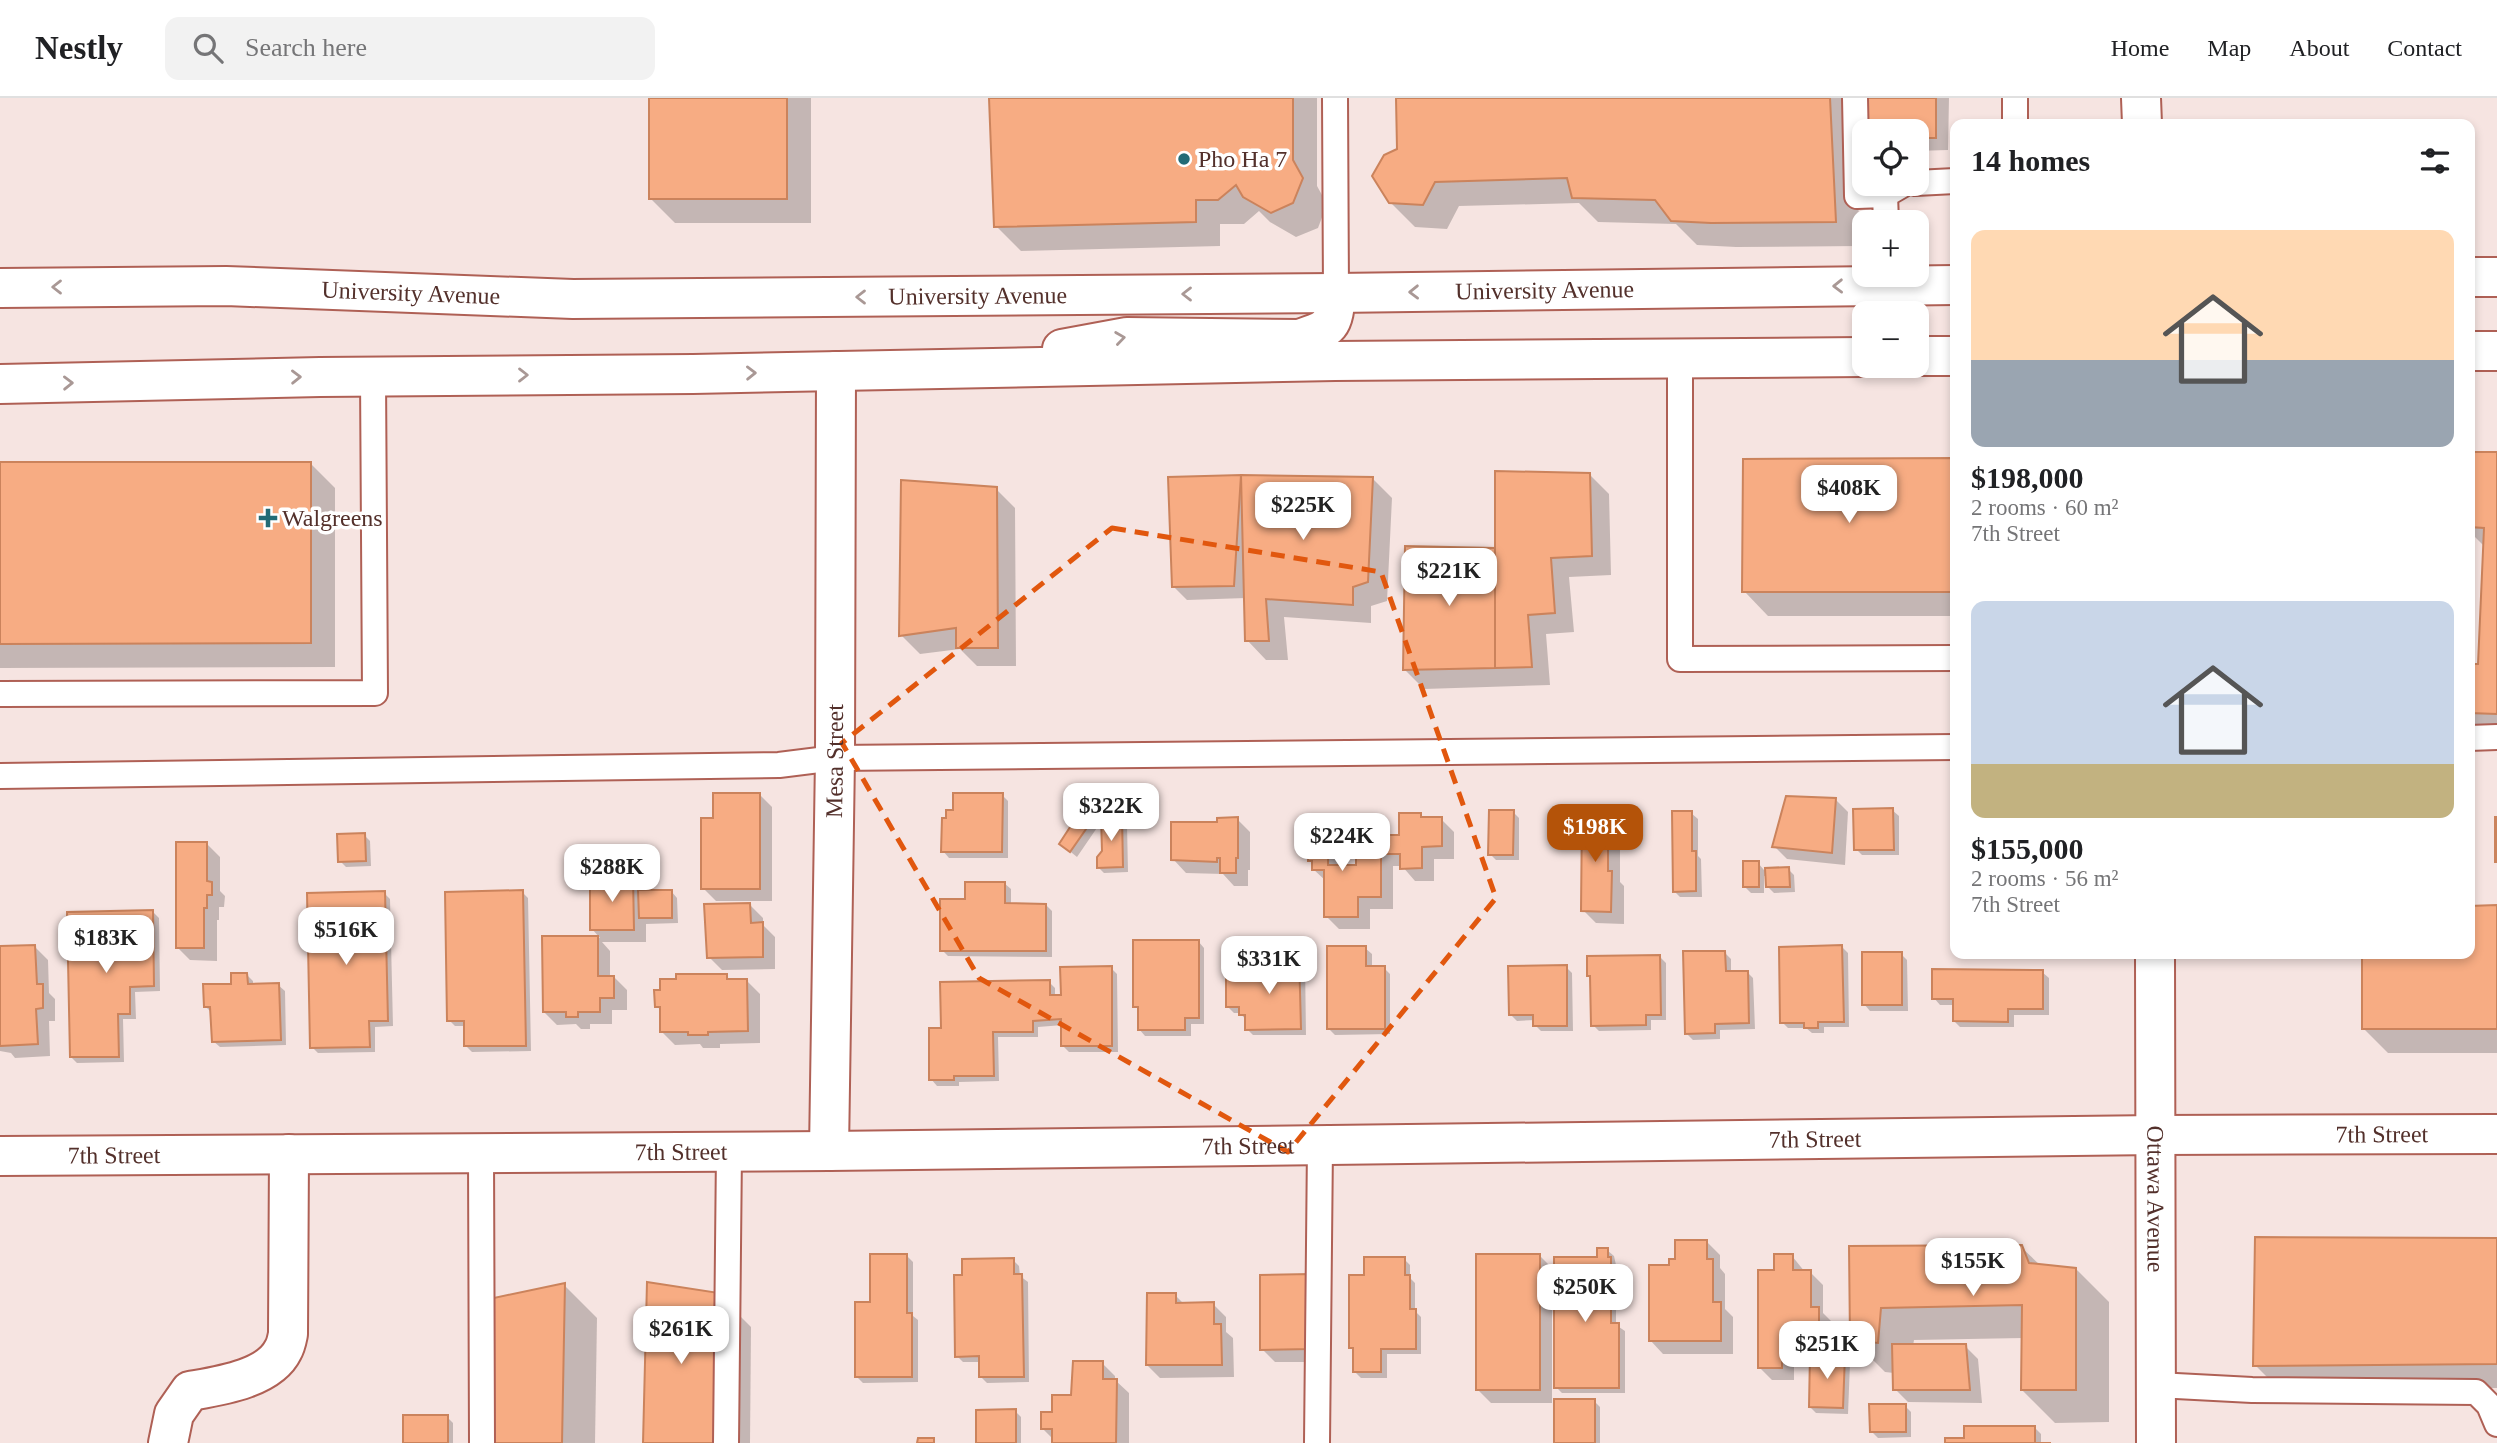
<!DOCTYPE html>
<meta charset="utf-8">
<style>
:root{--surface:#fff;--page:#f2f2f2;--text:#202124;--muted:#757577;--line:#e0e0e0;--accent:#b45309}
body{margin:0;font-family:"Times New Roman",serif;background:var(--page);color:var(--text);height:100vh;display:flex;flex-direction:column;font-size:26px;white-space:nowrap}
*{box-sizing:border-box;margin:0}
p{font-size:23px;color:var(--muted)}
.icon{flex:none;width:38px;height:38px;fill:none;stroke:currentColor;stroke-width:2;stroke-linecap:round;stroke-linejoin:round}
.map{position:relative;flex:1;overflow:hidden}
.sheet{position:absolute;left:1950px;top:21px;width:525px;height:840px;display:flex;flex-direction:column;background:var(--surface);border-radius:14px;box-shadow:0 4px 10px #0003}
.sheet>*{flex:none}
.fabs{position:absolute;left:1852px;top:21px;display:grid;gap:14px}
.fabs a{display:grid;place-items:center;width:77px;height:77px;border-radius:14px;background:var(--surface);box-shadow:0 4px 10px #0003;font-size:35px}
.price{position:absolute;translate:-50% -60px;padding:0 16px;border-radius:14px;background:#fff;color:#222;font-size:23px;line-height:46px;filter:drop-shadow(0 2px 4px #0008)}
.price::after{content:'';position:absolute;left:50%;top:42px;width:21px;height:16px;margin-left:-10px;background:inherit;clip-path:polygon(0 0,100% 0,50% 100%)}
.price.selected{background:var(--accent);color:#fff}
ul{padding:0;list-style:none}
li{display:grid;align-content:center;gap:14px;height:371px;padding:0 21px}
li span{display:grid;place-items:center;height:217px;border-radius:14px;color:#555}
li>.icon{margin-inline-start:auto}
span .icon{width:126px;height:126px;fill:#fffc;stroke-width:1}
li b{font-size:30px}
h2{display:flex;justify-content:space-between;align-items:center;height:84px;padding:0 21px;font-size:30px}
header{display:flex;align-items:center;gap:42px;box-sizing:border-box;height:98px;padding:0 35px;background:var(--surface);border-bottom:2px solid var(--line)}
header strong{font-size:33px}
nav{display:flex;gap:38px;margin-inline-start:auto;font-size:24px}
.search{width:490px;height:63px;background:var(--page);display:flex;align-items:center;gap:18px;box-sizing:border-box;padding:0 24px;border-radius:14px;color:var(--muted);font-size:26px}
.map>svg:first-child{display:block}
.shadow{fill:#0003}
.building{fill:#f7ac83;stroke:#cb835c;stroke-width:2}
.lines{fill:none;stroke-linecap:round;stroke-linejoin:round}
.service-casing{stroke:#af6055;stroke-width:28}
.minor-casing{stroke:#af6055;stroke-width:42}
.tertiary-casing{stroke:#af6055;stroke-width:42}
.primary-casing{stroke:#af6055;stroke-width:42}
.service{stroke:#fff;stroke-width:24}
.minor{stroke:#fff;stroke-width:38}
.tertiary{stroke:#fff;stroke-width:38}
.primary{stroke:#fff;stroke-width:38}
.oneway{stroke:#a99895}
.marked{fill:none;stroke:#e1570e;stroke-width:5;stroke-dasharray:14 9;stroke-linejoin:round}
.poi-dot{fill:#226b76;stroke:#fff;stroke-width:2.5}
.labels{text-anchor:middle;stroke-width:7;stroke-linejoin:round;paint-order:stroke}
.poi-label{font-size:24px;fill:#53302b;stroke:#fff;text-anchor:start}
.street-label{font-size:24px;fill:#53302b;stroke:#fff}
</style>
<header>
<strong>Nestly</strong>
<div class="search"><svg class="icon" aria-label="search" viewBox="0 0 24 24"><circle cx="10" cy="10" r="6"/><path d="M15 15l6 6"/></svg>Search here</div>
<nav><a>Home</a><a>Map</a><a>About</a><a>Contact</a></nav>
</header>
<div class="map">
<svg width="2497" height="1345" viewBox="0 0 2497 1345">
<rect width="100%" height="100%" fill="#f6e4e1"/>
<g class="shadow">
<path d="M650,0H811V125H675L650,100Z"/>
<path d="M991,0H1317V88L1327,106L1318,130L1296,139L1270,124L1259,113L1244,126H1220V148L1021,153L996,128Z"/>
<path d="M1398,0H1854L1860,148L1736,149L1697,147L1676,126L1598,124L1579,105L1459,108L1447,131L1415,129L1390,104L1399,52Z"/>
<path d="M1866,0H1949L1948,52L1916,53V33H1867Z"/>
<path d="M2469,356H2497V639L2469,638V568H2479L2485,449L2469,433Z"/>
<path d="M1955,362V518H1768L1744,493Z"/>
<path d="M0,365H310L335,390V569L0,570Z"/>
<path d="M1590,377L1609,396L1611,477L1569,479L1574,534L1546,536L1550,587L1424,591L1405,572L1497,451Z"/>
<path d="M1241,379L1373,381L1392,400L1387,503L1371,508V525L1284,519L1288,562H1266L1247,542L1246,500L1187,502L1174,489Z"/>
<path d="M996,391L1015,410L1016,568H977L960,551L920,556L901,537Z"/>
<path d="M759,696L772,709V803H716L703,790L715,722Z"/>
<path d="M1002,697L1008,703V760H949L943,753Z"/>
<path d="M1835,701L1848,714L1845,767L1787,761L1774,748Z"/>
<path d="M1098,712L1105,718L1103,720H1121L1127,726L1128,774L1104,775L1098,769L1104,753L1103,721L1077,759L1061,746Z"/>
<path d="M1892,712L1899,718V757H1862L1856,751Z"/>
<path d="M1513,714L1519,720V762H1496L1490,756Z"/>
<path d="M1603,715L1616,728V740L1620,744V784L1624,788V826L1596,825L1583,812Z"/>
<path d="M1691,715L1698,721V758L1701,761L1702,799H1680L1674,793Z"/>
<path d="M1420,717L1424,721H1441L1454,734V761H1434V783H1415L1402,768H1393V811H1370V831H1339L1326,818V783L1313,771V766L1310,762L1329,719L1342,732L1340,768H1357L1379,758V739H1401Z"/>
<path d="M1237,721L1250,734V772H1248V788H1234L1223,776L1186,775L1173,761L1219,726Z"/>
<path d="M364,737L370,743L371,768L346,769L340,763Z"/>
<path d="M207,746L220,759V793L225,798L224,809H219V822H217V863L190,862L177,849Z"/>
<path d="M1758,765L1764,772L1788,771L1794,777L1795,794L1774,795L1768,789L1767,778H1764V795H1751L1745,789Z"/>
<path d="M632,781L645,794L671,793L677,800L678,825L646,826V844H602L610,853V880L614,879L627,892V912H612V926H590V931H581L576,926L557,927L544,914V840H600L592,831Z"/>
<path d="M1004,785L1011,791V807H1046L1052,813V859L948,858L942,852L967,803Z"/>
<path d="M522,794L528,800L531,953L472,954L466,948L465,928H455L449,922Z"/>
<path d="M384,795L390,801L393,928L375,929V954L318,955L312,949Z"/>
<path d="M750,807L763,820V827L775,839V871L722,872L709,859Z"/>
<path d="M2497,809V955H2388L2364,931V856H2469Z"/>
<path d="M153,814L159,820L160,893L135,894L136,921H123L124,964L77,965L71,959Z"/>
<path d="M1198,843L1204,850V926H1191V938H1145L1139,931V912L1135,908Z"/>
<path d="M35,849L48,862L49,895L55,901V923H49L50,958L15,960L11,955L0,953V850Z"/>
<path d="M1842,849L1848,855L1849,929H1824V935H1812L1806,930H1788L1782,924Z"/>
<path d="M1365,850L1372,856V870H1384L1390,876V936L1335,937L1329,931Z"/>
<path d="M1724,854L1731,861V875L1747,874L1753,880L1755,931L1720,932V941L1693,942L1687,936Z"/>
<path d="M1901,856L1907,862L1908,913H1870L1864,906Z"/>
<path d="M1299,858L1305,864L1306,937H1253L1247,931V923L1240,915H1234L1228,909L1273,882Z"/>
<path d="M1660,859L1666,865V922H1651V932L1599,933L1593,927L1592,881L1589,878Z"/>
<path d="M1566,869L1572,875L1573,933H1541L1535,927V922L1517,923L1511,917Z"/>
<path d="M1111,870L1117,876L1118,954H1069L1063,948V927L1038,929V939H998L999,983L959,984V988H937L931,981L943,932L1049,884L1055,890V899H1063Z"/>
<path d="M2042,874L2049,880V917H2014V929H1960L1954,923V907H1940L1934,900Z"/>
<path d="M247,877L253,883V888L278,887L285,893L286,947L220,949L213,943L212,915L205,908Z"/>
<path d="M726,878L731,883H747L760,896V945L720,946V950H703L700,946L675,947L662,934V913L656,908Z"/>
<path d="M2497,1142V1290L2280,1292L2255,1267Z"/>
<path d="M1707,1144L1720,1157V1170L1725,1176V1211L1733,1219V1256H1663L1650,1242L1671,1168Z"/>
<path d="M2021,1149L2041,1168L2076,1171L2109,1204V1324L2055,1325L2022,1292L2023,1240L1914,1242L1913,1248H1965L1978,1261L1982,1305L1908,1304L1895,1291L1894,1275L1885,1274L1852,1241L1851,1150Z"/>
<path d="M1607,1152L1614,1158L1616,1167V1227L1625,1233V1295H1562L1556,1289L1599,1160Z"/>
<path d="M906,1157L913,1164V1218L918,1222V1284L863,1285L857,1279L872,1206Z"/>
<path d="M1539,1157L1552,1170V1305H1491L1478,1292Z"/>
<path d="M1792,1158L1805,1174H1810L1823,1187V1215L1831,1223V1249H1821V1253H1798V1264H1794V1282H1772L1759,1269L1775,1174Z"/>
<path d="M1404,1161L1410,1167V1180L1415,1185V1213L1421,1219V1256H1387V1280H1361L1354,1273V1253L1351,1249L1365,1179Z"/>
<path d="M1013,1162L1019,1168L1020,1178L1028,1184L1029,1284L987,1285L981,1279V1264H963L957,1258Z"/>
<path d="M1261,1179L1323,1264H1275L1262,1251Z"/>
<path d="M564,1187L597,1220L595,1345H490Z"/>
<path d="M718,1196L751,1229L750,1345H644Z"/>
<path d="M1175,1197L1185,1207L1213,1206L1226,1219V1234L1233,1240L1234,1279L1160,1280L1147,1267Z"/>
<path d="M1844,1259L1850,1265L1848,1316L1816,1315L1810,1309Z"/>
<path d="M1102,1265L1115,1278V1282L1129,1295V1345H1054V1342L1043,1331L1054,1316Z"/>
<path d="M1594,1303L1600,1309V1345H1555Z"/>
<path d="M1905,1308L1911,1314V1339L1878,1340L1872,1334Z"/>
<path d="M1015,1313L1021,1319V1345H978Z"/>
<path d="M447,1319L453,1325V1345H405Z"/>
<path d="M2035,1330L2041,1336V1345H1946Z"/>
</g>
<g class="building">
<rect x="649" y="0" width="138" height="101"/>
<path d="M989,0H1293V62L1303,80L1293,105L1271,115L1243,99L1236,87L1218,102H1196V124L994,129Z"/>
<path d="M1396,0H1830L1836,124L1711,125L1671,123L1655,102L1572,100L1567,80L1435,84L1423,107L1389,105L1372,78L1384,57L1397,51Z"/>
<path d="M1864,0H1936V40H1916V33H1865Z"/>
<path d="M2469,354H2497V616L2469,615V566H2478L2484,430L2469,429Z"/>
<path d="M1955,360V494H1742L1743,361Z"/>
<path d="M0,364H311V545L0,546Z"/>
<path d="M1495,373L1590,375L1592,458L1551,460L1555,515L1528,517L1532,569L1495,570Z"/>
<path d="M1241,377L1373,379L1368,484L1353,489V507L1266,501L1269,543H1245Z"/>
<path d="M1241,377L1234,488L1172,489L1168,379Z"/>
<path d="M901,382L997,389L998,550H956V530L899,538Z"/>
<path d="M1405,448L1495,450V570L1403,572Z"/>
<path d="M713,695H760V791H701V720H713Z"/>
<path d="M953,695H1003L1002,754H941L942,720H946V712H953Z"/>
<path d="M1786,698L1836,700L1832,755L1772,749Z"/>
<path d="M1087,703L1100,711L1070,754L1059,746Z"/>
<path d="M1893,710L1894,752H1854L1853,711Z"/>
<path d="M1489,712H1514L1513,757H1488Z"/>
<path d="M1582,713H1603V729H1608V773H1612L1611,814L1581,813Z"/>
<path d="M1672,713H1692V753H1696V793L1673,794Z"/>
<path d="M1399,715H1421V719H1442V748L1422,749V770L1400,771V756H1377V737H1399Z"/>
<path d="M1309,717H1329L1328,767H1356V756H1381V799H1358V819H1324V772H1312V763H1308Z"/>
<path d="M1122,718L1123,769L1097,770V759L1102,753L1101,719Z"/>
<path d="M1238,719V760H1236V775H1220V760H1217V764L1171,762V724H1217V720Z"/>
<rect x="2495" y="719" width="2" height="45"/>
<rect x="1951" y="725" width="4" height="20"/>
<path d="M365,735L366,763L338,764L337,736Z"/>
<path d="M176,744H207V783L212,784V797H207V810H204V850H176Z"/>
<rect x="1743" y="763" width="16" height="26"/>
<path d="M1789,769L1790,789H1766L1765,770Z"/>
<rect x="1951" y="772" width="4" height="49"/>
<path d="M590,779H633L634,832H590Z"/>
<path d="M965,784H1005V805L1046,806V853H940V801H965Z"/>
<path d="M523,792L526,948H464V923H447L445,794Z"/>
<path d="M638,792H672V820H639Z"/>
<path d="M385,793L388,923H369L370,949L310,950L307,795Z"/>
<path d="M750,805L751,825L763,824V859L707,860L704,806Z"/>
<path d="M2497,807V931H2362V856H2469V808Z"/>
<path d="M153,812L154,888L130,889V916H118L119,959H70L67,814Z"/>
<path d="M542,838H598V878H614V900H600V914H578V919H566V914H543Z"/>
<path d="M1133,842H1199V920H1185V932H1138V909H1133Z"/>
<path d="M35,847L37,886H43V910L36,911L38,946L0,948V848Z"/>
<path d="M1842,847L1844,924H1818V930H1804V925H1780L1779,849Z"/>
<path d="M1327,848H1366V868H1385V931H1327Z"/>
<path d="M1683,853H1725L1726,873H1748L1749,925L1715,926V935L1685,936Z"/>
<rect x="1862" y="854" width="40" height="53"/>
<path d="M1299,856L1301,931L1245,932V917H1239V909H1226V881L1271,880V857Z"/>
<path d="M1660,857L1661,917H1646V927L1591,928L1590,878H1587V858Z"/>
<path d="M1567,867V928H1533V917H1509L1508,868Z"/>
<path d="M1112,868V948H1061V921L1033,923V934H993L994,978H954V982H929V930H941L940,884L1050,882V897H1061L1060,869Z"/>
<path d="M1932,871L2043,872V911H2008V924L1953,923V901H1932Z"/>
<path d="M231,875H247L248,886L279,885L281,942L212,944L210,909H204L203,886H231Z"/>
<path d="M676,876H727V881H747L748,933L708,934V937H688V934H660V909H655L654,892H660V881H676Z"/>
<path d="M2255,1139L2497,1140V1266L2253,1268Z"/>
<path d="M1675,1142H1707V1161H1713V1204H1721V1243H1649V1167H1669V1161H1675Z"/>
<path d="M2022,1147L2029,1165L2076,1170V1292H2021L2022,1207L1881,1210L1878,1245L1850,1242L1849,1148Z"/>
<path d="M1597,1150H1608V1159H1611V1225H1619V1290H1554V1159H1597Z"/>
<path d="M870,1156H907V1215H912V1279H855V1204H870Z"/>
<rect x="1476" y="1156" width="64" height="136"/>
<path d="M1774,1156H1793V1172H1811V1209H1819V1237H1809V1241H1786V1252H1782V1270H1758V1172H1774Z"/>
<path d="M1364,1159H1405V1177H1410V1211H1416V1251H1381V1274H1353V1250H1349V1177H1364Z"/>
<path d="M1014,1160V1176H1022L1024,1279H979V1258L955,1259L954,1177H962V1161Z"/>
<path d="M1310,1176V1251L1260,1252V1177Z"/>
<path d="M647,1184L719,1195L717,1345H643Z"/>
<path d="M565,1185L562,1345H489V1201Z"/>
<path d="M1147,1195H1176V1205L1214,1204V1226H1221L1222,1267H1146Z"/>
<path d="M1892,1246H1966L1970,1292H1893Z"/>
<path d="M1810,1256L1845,1257L1843,1310L1809,1309Z"/>
<path d="M1073,1263H1103V1281H1117L1116,1345H1052V1331H1041V1314H1052V1297H1071Z"/>
<rect x="1554" y="1301" width="41" height="44"/>
<path d="M1869,1306H1906V1334H1870Z"/>
<path d="M1016,1311V1345H976V1312Z"/>
<rect x="403" y="1317" width="45" height="28"/>
<path d="M1964,1328H2035V1345H2051H1945V1340H1964Z"/>
<path d="M918,1340H934V1345H917Z"/>
</g>
<g class="lines">
<defs>
<g id="service">
<path d="M1335,0L1336,195"/>
<path d="M1855,0L1857,98L1885,97"/>
<path d="M2015,0V26"/>
<path d="M1916,85L1955,83"/>
<path d="M1886,124L1885,97L1904,86"/>
<path d="M1680,260V561L1955,560"/>
<path d="M0,596L375,595L373,278"/>
<path d="M2469,640L2497,639"/>
<path d="M0,678L779,667L835,660L1955,649"/>
<path d="M481,1055L482,1345"/>
<path d="M2157,1287L2252,1292L2476,1294L2489,1307L2497,1326"/>
<path d="M726,1345L729,1053"/>
<path d="M1317,1345L1320,1047"/>
</g>
<g id="minor">
<path id="s1" d="M829,1053L835,660L836,273"/>
<path id="s2" d="M0,1058L829,1053L2157,1037L2497,1036"/>
<path d="M168,1345L174,1316L190,1293C218,1288 269,1281 283,1252C286,1247 287,1241 288,1236L289,1056"/>
</g>
<g id="tertiary">
<path d="M2141,0L2142,26"/>
<path id="s3" d="M2155,856L2156,1345"/>
</g>
<g id="primary">
<path d="M2469,179H2497"/>
<path id="s4" d="M0,190L226,188L573,201L1336,195L1955,187"/>
<path d="M1062,251L1127,239L1299,241C1332,230 1333,229 1336,195"/>
<path d="M2469,253H2497"/>
<path d="M1916,258H1955"/>
<path d="M0,286L320,279L693,276L1335,263L1864,259"/>
</g>
</defs>
<use href="#service" class="service-casing"/>
<use href="#minor" class="minor-casing"/>
<use href="#tertiary" class="tertiary-casing"/>
<use href="#primary" class="primary-casing"/>
<use href="#service" class="service"/>
<use href="#minor" class="minor"/>
<use href="#tertiary" class="tertiary"/>
<use href="#primary" class="primary"/>
</g>
<defs><path id="oneway-chevron" d="M-2-3.5L2.5 0L-2 3.5" fill="none" stroke-width="1.6" stroke-linecap="round" stroke-linejoin="round" transform="scale(1.75)"/></defs>
<g class="oneway">
<use href="#oneway-chevron" transform="translate(1838 188) rotate(179)"/>
<use href="#oneway-chevron" transform="translate(57 189) rotate(180)"/>
<use href="#oneway-chevron" transform="translate(1414 194) rotate(179)"/>
<use href="#oneway-chevron" transform="translate(1187 196) rotate(180)"/>
<use href="#oneway-chevron" transform="translate(861 199) rotate(180)"/>
<use href="#oneway-chevron" transform="translate(1120 240) rotate(-8)"/>
<use href="#oneway-chevron" transform="translate(751 275) rotate(-1)"/>
<use href="#oneway-chevron" transform="translate(523 277)"/>
<use href="#oneway-chevron" transform="translate(296 279) rotate(-1)"/>
<use href="#oneway-chevron" transform="translate(68 285) rotate(-1)"/>
</g>
<path class="marked" d="M1112,430L1381,474L1496,800L1288,1054L979,880L842,645Z"/>
<g class="poi-dot">
<circle cx="1184" cy="61" r="7"/>
<path d="M264.5 409.5h7v7h7v7h-7v7h-7v-7h-7v-7h7z"/>
</g>
<g class="labels">
<g class="poi-label">
<text x="1198" y="69">Pho Ha 7</text>
<text x="282" y="428">Walgreens</text>
</g>
<g class="street-label">
<text dy="8" stroke="none"><textPath href="#s4" startOffset="1545">University Avenue</textPath></text>
<text dy="8" stroke="none"><textPath href="#s4" startOffset="411">University Avenue</textPath></text>
<text dy="8" stroke="none"><textPath href="#s4" startOffset="978">University Avenue</textPath></text>
<text dy="8" stroke="none"><textPath href="#s1" startOffset="390">Mesa Street</textPath></text>
<text dy="8" stroke="none"><textPath href="#s2" startOffset="2382">7th Street</textPath></text>
<text dy="8" stroke="none"><textPath href="#s2" startOffset="1815">7th Street</textPath></text>
<text dy="8" stroke="none"><textPath href="#s2" startOffset="1248">7th Street</textPath></text>
<text dy="8" stroke="none"><textPath href="#s2" startOffset="681">7th Street</textPath></text>
<text dy="8" stroke="none"><textPath href="#s2" startOffset="114">7th Street</textPath></text>
<text dy="8" stroke="none"><textPath href="#s3" startOffset="245">Ottawa Avenue</textPath></text>
</g>
</g>
</svg>
<div class="fabs">
<a><svg class="icon" aria-label="locate" viewBox="0 0 24 24"><circle cx="12" cy="12" r="6"/><path d="M12 2v4M12 18v4M2 12h4M18 12h4"/></svg></a>
<a>+</a>
<a>−</a>
</div>
<b class="price" style="left:1849px;top:427px">$408K</b>
<b class="price" style="left:1303px;top:444px">$225K</b>
<b class="price" style="left:1449px;top:510px">$221K</b>
<b class="price" style="left:1111px;top:745px">$322K</b>
<b class="price selected" style="left:1595px;top:766px">$198K</b>
<b class="price" style="left:1342px;top:775px">$224K</b>
<b class="price" style="left:612px;top:806px">$288K</b>
<b class="price" style="left:346px;top:869px">$516K</b>
<b class="price" style="left:106px;top:877px">$183K</b>
<b class="price" style="left:1269px;top:898px">$331K</b>
<b class="price" style="left:1973px;top:1200px">$155K</b>
<b class="price" style="left:1585px;top:1226px">$250K</b>
<b class="price" style="left:681px;top:1268px">$261K</b>
<b class="price" style="left:1827px;top:1283px">$251K</b>
<section class="sheet">
<h2>14 homes<svg class="icon" aria-label="filters" viewBox="0 0 24 24"><path d="M4 7h16M4 17h16"/><circle cx="9" cy="7" r="2"/><circle cx="15" cy="17" r="2"/></svg></h2>
<ul>
<li><span style="background:linear-gradient(#ffd9b3 60%,#9aa5b1 0)"><svg class="icon" aria-label="home" viewBox="0 0 24 24"><path d="M3 11l9-7 9 7M6 9v11h12V9"/></svg></span><div><b>$198,000</b><p>2 rooms · 60 m²</p><p>7th Street</p></div></li>
<li><span style="background:linear-gradient(#c9d6e8 75%,#c2b280 0)"><svg class="icon" aria-label="home" viewBox="0 0 24 24"><path d="M3 11l9-7 9 7M6 9v11h12V9"/></svg></span><div><b>$155,000</b><p>2 rooms · 56 m²</p><p>7th Street</p></div></li>
</ul>
</section>
</div>
